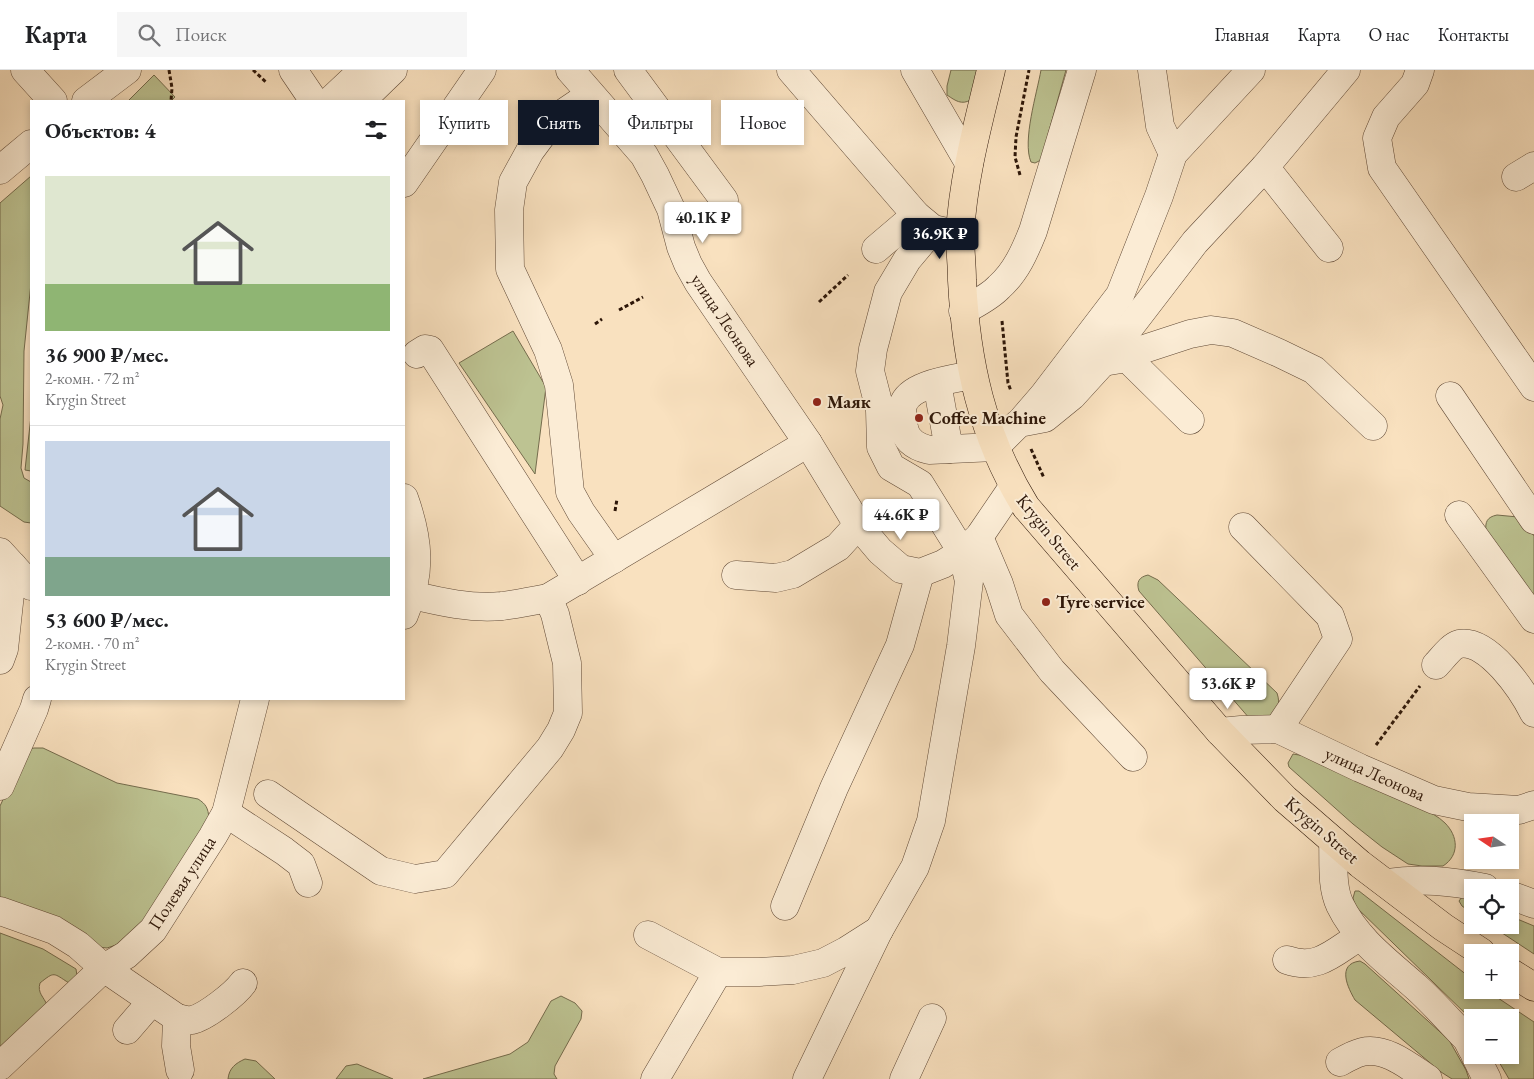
<!DOCTYPE html>
<html lang="ru">
<meta charset="utf-8">
<style>
:root{--surface:#fff;--page:#f6f6f6;--text:#202124;--muted:#757577;--line:#e0e0e0;--accent:#111827}
body{margin:0;font-family:"EB Garamond",serif;background:var(--page);color:var(--text);height:100vh;display:flex;flex-direction:column;font-size:19px;white-space:nowrap}
*{box-sizing:border-box;margin:0}
p{font-size:16px;color:var(--muted)}
.icon{flex:none;width:28px;height:28px;fill:none;stroke:currentColor;stroke-width:2;stroke-linecap:round;stroke-linejoin:round}
.map{position:relative;flex:1;overflow:hidden}
.details{position:absolute;left:30px;top:30px;width:375px;height:600px;display:flex;flex-direction:column;background:var(--surface);border-radius:0px;box-shadow:0 2px 8px #0003}
.details>*{flex:none}
.top-card{position:absolute;left:420px;top:30px;width:475px;height:45px;display:flex;gap:10px}
.needle{width:32px;rotate:283deg}
.buttons{position:absolute;left:1464px;top:744px;display:grid;gap:10px}
.buttons a{display:grid;place-items:center;width:55px;height:55px;border-radius:0px;background:var(--surface);box-shadow:0 2px 8px #0003;font-size:25px}
.price{position:absolute;translate:-50% -42px;padding:0 11px;border-radius:5px;background:#fff;color:#222;font-size:16px;line-height:32px;filter:drop-shadow(0 1px 2px #0008)}
.price::after{content:'';position:absolute;left:50%;top:30px;width:15px;height:11px;margin-left:-8px;background:inherit;clip-path:polygon(0 0,100% 0,50% 100%)}
.price.selected{background:var(--accent);color:#fff}
ul{padding:0;list-style:none}
li{display:grid;align-content:center;gap:10px;height:265px;padding:0 15px}
li+li{border-top:1px solid var(--line)}
li span{display:grid;place-items:center;height:155px;border-radius:0px;color:#555}
li>.icon{margin-inline-start:auto}
span .icon{width:90px;height:90px;fill:#fffc;stroke-width:1}
li b{font-size:21px}
h2{display:flex;justify-content:space-between;align-items:center;height:60px;padding:0 15px;font-size:21px}
.chip{padding:0 18px;border-radius:0px;background:var(--surface);box-shadow:0 2px 8px #0003;font-size:18px;line-height:45px}
.chip.selected{background:var(--accent);color:#fff}
header{display:flex;align-items:center;gap:30px;box-sizing:border-box;height:70px;padding:0 25px;background:var(--surface);border-bottom:1px solid var(--line)}
header strong{font-size:24px}
nav{display:flex;gap:28px;margin-inline-start:auto;font-size:18px}
.search{width:350px;height:45px;background:var(--page);display:flex;align-items:center;gap:12px;box-sizing:border-box;padding:0 18px;border-radius:0px;color:var(--muted);font-size:19px}
.map>svg:first-child{display:block}
.green{fill:#bdc392;stroke:#756c4d}
.lines{fill:none;stroke-linecap:round;stroke-linejoin:round}
.minor-casing{stroke:#604936;stroke-width:29}
.major-casing{stroke:#2d1608;stroke-width:29}
.path{stroke:#2d1608;stroke-width:3;stroke-dasharray:4 2.5;stroke-linecap:butt}
.minor{stroke:#fbecd5;stroke-width:28}
.major{stroke:#f9e1bf;stroke-width:28}
.poi-dot{fill:#8f2418;stroke:#fbecd5;stroke-width:2}
.labels{text-anchor:middle;stroke-width:4;stroke-linejoin:round;paint-order:stroke}
.street-label{font-size:18px;fill:#2d1608;stroke:#fbecd5}
.poi-label{font-size:18px;font-weight:bold;fill:#2d1608;stroke:#fbecd5;text-anchor:start}
</style>
<header>
<strong>Карта</strong>
<div class="search"><svg class="icon" aria-label="search" viewBox="0 0 24 24"><circle cx="10" cy="10" r="6"/><path d="M15 15l6 6"/></svg>Поиск</div>
<nav><a>Главная</a><a>Карта</a><a>О нас</a><a>Контакты</a></nav>
</header>
<div class="map">
<svg width="1534" height="1009" viewBox="0 0 1534 1009">
<rect width="100%" height="100%" fill="#f9e1bf"/>
<filter id="stains"><feTurbulence type="fractalNoise" baseFrequency=".004" numOctaves="4"/><feColorMatrix values="0 0 0 0 .2 0 0 0 0 .09 0 0 0 0 .02 0 0 0 .5 -.17"/></filter>
<radialGradient id="worn" r=".72"><stop offset=".6" stop-color="#630" stop-opacity="0"/><stop offset="1" stop-color="#630" stop-opacity=".3"/></radialGradient>
<g class="green">
<path d="M951,0H978L971,30C961,35 956,31 947,25V16Z"/>
<path d="M1041,0H1066L1041,90L1035,93L1031,92C1022,71 1037,23 1041,0Z"/>
<path d="M154,5L175,27L171,31H128Z"/>
<path d="M31,106V213L24,281L23,374L21,398L24,408L31,412V453L24,452L0,436V349L3,335L0,326V133Z"/>
<path d="M513,261L546,317L535,404L459,293Z"/>
<path d="M31,346V401L25,400Z"/>
<path d="M1497,445L1518,447L1523,450L1534,466V534L1486,461C1485,452 1487,447 1497,445Z"/>
<path d="M1148,505L1158,510L1277,623C1281,635 1277,640 1271,650L1250,649L1139,521C1136,512 1139,507 1148,505Z"/>
<path d="M34,678H43L117,713L198,729C206,734 208,738 209,748L147,849L122,873L107,878L98,877L0,839V736L25,683L28,679Z"/>
<path d="M1293,684L1305,686C1335,700 1364,714 1393,727C1410,735 1432,740 1445,753C1458,766 1460,785 1443,796H1422L1408,794L1382,777L1353,754L1289,697L1288,693Z"/>
<path d="M1355,821H1359L1472,909V920H1486L1534,952V1009H1509L1495,985H1510V948H1472V950L1355,836L1353,828Z"/>
<path d="M1462,827L1472,830V843L1462,836L1459,831Z"/>
<path d="M1510,846L1534,856V884L1490,855H1510Z"/>
<path d="M0,863L43,879L76,899L77,906L69,913C53,903 55,901 40,913C37,923 44,927 47,935L0,984Z"/>
<path d="M1360,891L1365,894L1449,970L1466,1000L1469,1009H1452L1441,1002L1355,930C1348,918 1336,894 1360,891Z"/>
<path d="M561,926L575,933L582,941L581,949L555,996L554,1004L557,1009H423L510,984L528,972L551,931Z"/>
<path d="M245,989L256,991L275,1009H228C229,998 236,993 245,989Z"/>
<path d="M357,994L393,1009H336L346,996Z"/>
</g>
<g class="lines">
<defs>
<g id="minor">
<path d="M25,0L53,31"/>
<path d="M293,0L314,31"/>
<path d="M570,0L644,85L655,105L671,139L681,177L688,194L698,212L808,373L858,455L880,481L901,499L920,503L943,494L962,482L979,467L1013,417"/>
<path d="M628,0L724,130"/>
<path d="M791,0L916,145L933,159L951,163"/>
<path d="M915,0L969,93"/>
<path d="M1152,0L1160,56L1173,84"/>
<path d="M1420,0L1415,14L1386,47L1377,68L1382,98L1534,317"/>
<path d="M590,25L553,50L530,81L513,112L509,140L510,199L548,280L559,315L570,422L581,442L614,489"/>
<path d="M86,31L127,0"/>
<path d="M330,31L363,0"/>
<path d="M361,31L393,0"/>
<path d="M1265,97L1329,178"/>
<path d="M0,100L31,74"/>
<path d="M1516,107L1534,96"/>
<path d="M404,113L482,0"/>
<path d="M876,179L916,145"/>
<path d="M963,241C975,234 990,227 999,217C1016,202 1025,181 1033,161L1082,0"/>
<path d="M417,284L425,279L430,280L578,511"/>
<path d="M1127,288L1190,350"/>
<path d="M1103,292L1127,288L1141,280L1190,264L1211,260L1233,263L1279,283L1314,300L1373,356"/>
<path d="M972,305C953,309 909,314 903,335C901,342 903,350 904,358C906,371 917,377 929,380L995,377L1019,353L1045,348L1072,326L1103,292L1195,172L1265,97L1346,0"/>
<path d="M937,313L949,379"/>
<path d="M1450,326L1534,450"/>
<path d="M1024,348L1043,326L1120,225L1159,126L1173,84L1251,0"/>
<path d="M404,428C419,470 422,503 404,545"/>
<path d="M1459,445L1534,549"/>
<path d="M1243,457L1330,546L1338,569L1278,659"/>
<path d="M979,467L999,514L1009,545L1052,601L1133,687"/>
<path d="M0,482L31,516"/>
<path d="M736,505L776,508L793,504L838,477L858,455"/>
<path d="M412,525C441,532 471,539 502,536C517,534 533,531 548,528L808,373"/>
<path d="M0,590L4,579L13,496"/>
<path d="M1436,595C1442,589 1451,576 1459,574C1488,568 1523,621 1534,643"/>
<path d="M1220,662L1241,660L1278,659L1360,698L1434,730L1468,737L1519,740L1534,735"/>
<path d="M0,716L34,639L37,629"/>
<path d="M268,724L381,801L415,809L445,804L550,678L561,660L568,643L567,593L555,544L548,528"/>
<path d="M226,743L284,781L301,794L308,813"/>
<path d="M1333,771C1334,791 1331,816 1340,835C1357,870 1388,892 1416,917C1434,933 1450,952 1467,969L1472,979"/>
<path d="M1386,813C1421,808 1450,811 1485,818"/>
<path d="M1510,825L1534,834"/>
<path d="M785,836L834,718L900,575L920,503"/>
<path d="M0,841L54,860L78,875L104,898L177,948L176,976L180,1000"/>
<path d="M648,865L718,902H759L793,900L823,893L846,881L879,860"/>
<path d="M1287,890C1318,901 1334,882 1360,866"/>
<path d="M177,948C182,949 187,951 192,950C206,947 235,924 243,913"/>
<path d="M127,960L152,931"/>
<path d="M1475,985L1487,1009"/>
<path d="M1340,992C1347,988 1354,984 1362,982C1385,976 1410,997 1428,1009"/>
<path d="M0,996L104,898L126,885L153,860L213,766L226,743L255,629"/>
<path d="M655,1009L718,902"/>
<path d="M807,1009L879,860L915,797L931,751L961,576L969,511L962,482L920,414L891,397L881,377L880,340L870,301L873,279L888,222L907,190L933,159"/>
<path d="M904,1009L932,948"/>
</g>
<g id="major">
<path d="M991,0C978,54 963,108 960,164C960,179 962,195 962,210C966,292 982,366 1026,437L1220,662L1285,729L1360,794L1443,857L1481,882"/>
<path d="M1510,902L1534,917"/>
</g>
</defs>
<use href="#minor" class="minor-casing"/>
<use href="#major" class="major-casing"/>
<g class="path">
<path d="M169,0L172,18L171,31"/>
<path d="M253,0L267,13"/>
<path d="M1020,105L1015,87L1016,67L1029,0"/>
<path d="M819,232L848,205"/>
<path d="M619,240L643,227"/>
<path d="M1002,251L1008,313L1011,321"/>
<path d="M595,254L602,249"/>
<path d="M1031,379L1044,408"/>
<path d="M615,441L617,429"/>
<path d="M1376,675L1420,616"/>
</g>
<use href="#minor" class="minor"/>
<use href="#major" class="major"/>
</g>
<g class="poi-dot">
<circle cx="817" cy="332" r="5"/>
<circle cx="919" cy="348" r="5"/>
<circle cx="1046" cy="532" r="5"/>
</g>
<g class="labels">
<g class="street-label">
<text transform="translate(725 250) rotate(56)" y="6">улица Леонова</text>
<text transform="translate(1049 462) rotate(51)" y="6">Krygin Street</text>
<text transform="translate(1375 704) rotate(24)" y="6">улица Леонова</text>
<text transform="translate(1322 760) rotate(41)" y="6">Krygin Street</text>
<text transform="translate(182 813) rotate(-57)" y="6">Полевая улица</text>
</g>
<g class="poi-label">
<text x="827" y="338">Маяк</text>
<text x="929" y="354">Coffee Machine</text>
<text x="1056" y="538">Tyre service</text>
</g>
</g>
<rect width="100%" height="100%" filter="url(#stains)"/>
<rect width="100%" height="100%" fill="url(#worn)"/>
</svg>
<div class="buttons">
<a><svg class="needle" viewBox="-14 -14 28 28"><path d="M0-13l5 13h-10z" fill="#e53935"/><path d="M0 13l5-13h-10z" fill="#757577"/></svg></a>
<a><svg class="icon" aria-label="locate" viewBox="0 0 24 24"><circle cx="12" cy="12" r="6"/><path d="M12 2v4M12 18v4M2 12h4M18 12h4"/></svg></a>
<a>+</a>
<a>−</a>
</div>
<b class="price" style="left:703px;top:174px">40.1K ₽</b>
<b class="price selected" style="left:940px;top:190px">36.9K ₽</b>
<b class="price" style="left:901px;top:471px">44.6K ₽</b>
<b class="price" style="left:1228px;top:640px">53.6K ₽</b>
<div class="top-card">
<a class="chip">Купить</a>
<a class="chip selected">Снять</a>
<a class="chip">Фильтры</a>
<a class="chip">Новое</a>
</div>
<section class="details">
<h2>Объектов: 4<svg class="icon" aria-label="filters" viewBox="0 0 24 24"><path d="M4 7h16M4 17h16"/><circle cx="9" cy="7" r="2"/><circle cx="15" cy="17" r="2"/></svg></h2>
<ul>
<li><span style="background:linear-gradient(#dfe7d0 70%,#8fb573 0)"><svg class="icon" aria-label="home" viewBox="0 0 24 24"><path d="M3 11l9-7 9 7M6 9v11h12V9"/></svg></span><div><b>36 900 ₽/мес.</b><p>2-комн. · 72 m²</p><p>Krygin Street</p></div></li>
<li><span style="background:linear-gradient(#c9d6e8 75%,#7fa58c 0)"><svg class="icon" aria-label="home" viewBox="0 0 24 24"><path d="M3 11l9-7 9 7M6 9v11h12V9"/></svg></span><div><b>53 600 ₽/мес.</b><p>2-комн. · 70 m²</p><p>Krygin Street</p></div></li>
</ul>
</section>
</div>
